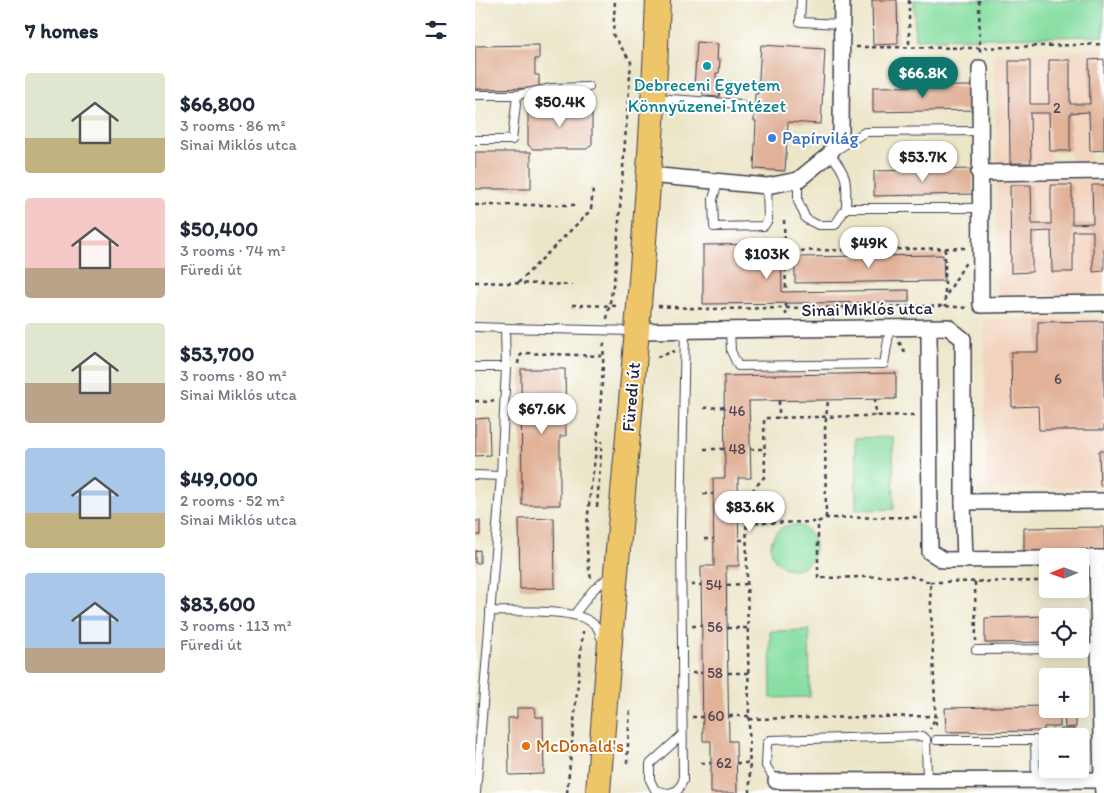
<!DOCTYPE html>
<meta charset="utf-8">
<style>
:root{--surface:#fff;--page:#f2f2f3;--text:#1f2937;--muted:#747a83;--accent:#0f766e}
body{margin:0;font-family:Itim,sans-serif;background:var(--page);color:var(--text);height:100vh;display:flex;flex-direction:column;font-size:19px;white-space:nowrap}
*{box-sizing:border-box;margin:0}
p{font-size:16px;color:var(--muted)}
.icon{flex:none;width:28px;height:28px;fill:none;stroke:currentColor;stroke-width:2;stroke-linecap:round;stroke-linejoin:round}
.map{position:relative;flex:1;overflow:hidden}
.details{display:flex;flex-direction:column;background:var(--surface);width:475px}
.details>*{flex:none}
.needle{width:32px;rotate:269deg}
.buttons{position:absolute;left:564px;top:548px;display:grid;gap:10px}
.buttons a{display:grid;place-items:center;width:50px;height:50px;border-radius:5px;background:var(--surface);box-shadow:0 2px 12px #0003;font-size:25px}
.price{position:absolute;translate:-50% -42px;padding:0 11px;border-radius:18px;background:#fff;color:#222;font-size:16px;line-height:32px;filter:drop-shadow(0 1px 2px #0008)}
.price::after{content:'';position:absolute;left:50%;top:30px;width:15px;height:11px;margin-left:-8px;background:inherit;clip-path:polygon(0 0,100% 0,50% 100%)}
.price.on{background:var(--accent);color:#fff}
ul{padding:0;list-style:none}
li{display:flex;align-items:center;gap:15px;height:125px;padding:0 25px}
li span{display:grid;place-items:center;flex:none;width:140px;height:100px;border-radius:5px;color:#555}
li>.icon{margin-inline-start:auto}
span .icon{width:60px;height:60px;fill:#fffc;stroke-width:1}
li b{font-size:21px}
h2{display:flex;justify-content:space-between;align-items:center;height:60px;padding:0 25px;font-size:21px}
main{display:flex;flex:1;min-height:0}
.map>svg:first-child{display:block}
.built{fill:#f3d4bf}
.green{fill:#87dea2;stroke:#54806e}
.building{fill:#e1b198}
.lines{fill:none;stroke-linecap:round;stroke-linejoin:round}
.lane-casing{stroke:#403f50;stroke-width:10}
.street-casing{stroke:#403f50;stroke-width:18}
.primary-casing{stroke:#403f50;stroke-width:26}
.path{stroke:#403f50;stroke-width:2.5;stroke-dasharray:4 4;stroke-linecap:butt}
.lane{stroke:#fff;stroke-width:8}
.street{stroke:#fff;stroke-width:15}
.primary{stroke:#eec569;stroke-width:24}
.culture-dot{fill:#0f9aa8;stroke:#fff;stroke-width:2}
.shop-dot{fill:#3f7fe0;stroke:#fff;stroke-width:2}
.food-dot{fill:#e8710a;stroke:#fff;stroke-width:2}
.labels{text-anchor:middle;stroke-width:4;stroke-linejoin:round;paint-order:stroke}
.number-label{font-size:15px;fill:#524652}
.culture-label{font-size:18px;fill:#0d838f;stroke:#fff}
.shop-label{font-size:18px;fill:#366cbe;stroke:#fff;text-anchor:start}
.street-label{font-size:18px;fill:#22223b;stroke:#fff}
.food-label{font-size:18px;fill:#c56008;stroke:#fff;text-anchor:start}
</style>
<main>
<section class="details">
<h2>7 homes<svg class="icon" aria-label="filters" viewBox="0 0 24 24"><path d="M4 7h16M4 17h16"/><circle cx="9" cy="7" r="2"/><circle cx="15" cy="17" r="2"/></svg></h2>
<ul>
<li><span style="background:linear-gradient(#dfe7d0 65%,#c2b280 0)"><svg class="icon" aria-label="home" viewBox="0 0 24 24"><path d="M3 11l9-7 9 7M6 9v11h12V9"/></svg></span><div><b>$66,800</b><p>3 rooms · 86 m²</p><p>Sinai Miklós utca</p></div></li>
<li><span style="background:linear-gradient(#f6c9c9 70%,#b9a48a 0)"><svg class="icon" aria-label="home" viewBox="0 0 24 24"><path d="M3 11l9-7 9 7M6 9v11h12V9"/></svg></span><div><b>$50,400</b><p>3 rooms · 74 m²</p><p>Füredi út</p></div></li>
<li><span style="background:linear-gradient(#dfe7d0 60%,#b9a48a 0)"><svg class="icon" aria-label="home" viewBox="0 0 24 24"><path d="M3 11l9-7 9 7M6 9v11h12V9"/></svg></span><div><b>$53,700</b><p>3 rooms · 80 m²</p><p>Sinai Miklós utca</p></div></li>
<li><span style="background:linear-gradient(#a9c7e8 65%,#c2b280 0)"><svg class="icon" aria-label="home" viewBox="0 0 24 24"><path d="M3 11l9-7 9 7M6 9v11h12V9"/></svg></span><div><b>$49,000</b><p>2 rooms · 52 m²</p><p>Sinai Miklós utca</p></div></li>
<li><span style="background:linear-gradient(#a9c7e8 75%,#b9a48a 0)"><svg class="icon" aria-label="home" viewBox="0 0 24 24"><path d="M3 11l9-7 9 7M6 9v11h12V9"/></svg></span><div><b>$83,600</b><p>3 rooms · 113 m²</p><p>Füredi út</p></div></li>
</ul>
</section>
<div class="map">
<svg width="629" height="793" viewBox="0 0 629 793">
<rect width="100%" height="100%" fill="#fff"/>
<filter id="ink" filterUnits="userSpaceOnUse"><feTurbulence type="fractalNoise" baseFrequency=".02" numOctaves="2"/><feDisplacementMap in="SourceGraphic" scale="10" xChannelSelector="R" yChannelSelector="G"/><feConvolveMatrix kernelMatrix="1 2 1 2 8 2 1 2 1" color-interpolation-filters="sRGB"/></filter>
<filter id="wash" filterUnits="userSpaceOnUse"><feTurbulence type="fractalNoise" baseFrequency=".0096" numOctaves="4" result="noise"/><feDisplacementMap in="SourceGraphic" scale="20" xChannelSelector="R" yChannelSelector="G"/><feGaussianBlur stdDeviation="1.12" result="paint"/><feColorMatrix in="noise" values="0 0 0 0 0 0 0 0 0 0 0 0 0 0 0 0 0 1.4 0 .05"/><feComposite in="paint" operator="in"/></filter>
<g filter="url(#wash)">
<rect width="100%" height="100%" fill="#ece6c9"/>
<g class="built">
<path d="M629,49V150L615,151V163H595V151H575V163L521,164L520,53Z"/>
<path d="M629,178V294L523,295L521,180Z"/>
<path d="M629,317V487L511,488L509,319Z"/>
</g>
<g class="green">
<path d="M439,0H629V36L440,39Z"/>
<path d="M418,437L419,509L381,510L380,438Z"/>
<circle cx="318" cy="547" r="22"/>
<path d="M334,630L335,697L296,698L295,631Z"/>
</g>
<g id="blocks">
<g class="building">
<path d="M397,0H422L423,44L398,45Z"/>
<path d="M222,42L243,44L242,60H245L244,73H241V89H245L244,97L228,96V88H219Z"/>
<path d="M64,45V59H60V75H64V88L0,89V46Z"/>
<path d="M286,45L350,49L346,124L313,122L310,171L279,169L281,121H279L280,94H283Z"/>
<path d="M629,59V150L615,151L614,112L595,113V151H575L574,113H555L556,163H535L534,61H555V104H574V60H595V104H615L614,60Z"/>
<path d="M499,86V110L398,112V87Z"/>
<path d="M57,107H113L117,110V144L112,149H58L53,145V112Z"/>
<rect x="0" y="152" width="56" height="37"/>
<path d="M498,169V194L399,196V171Z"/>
<path d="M535,185H556L557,224H576V185H597V224L618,223L617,185H629V271L618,272V231H598V272H577L576,231L557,232V272L536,273Z"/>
<path d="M306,244L307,292L434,290V302L228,304V245Z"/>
<path d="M468,255L469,281L320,283V257Z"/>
<path d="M629,321V430H564L563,406L537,407L536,352H563V322Z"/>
<path d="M46,369H90L91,436H85V505H47Z"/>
<path d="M421,373V399L274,401L276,478H263L264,566H251L254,741H261L262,793H236V741H228L226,566H239L238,478H250L249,376Z"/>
<path d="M14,418L15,455L0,456V419Z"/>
<path d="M624,451H629V486H625Z"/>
<path d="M79,518L80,588L45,589L44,519Z"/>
<rect x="0" y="521" width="5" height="14"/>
<path d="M629,527V552L549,553V528Z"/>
<path d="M5,550V563H0V551Z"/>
<path d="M572,616V642L510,643V618Z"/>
<path d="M605,616H607L608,641H605Z"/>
<path d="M569,706V719L585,718V727H569V731L471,732L470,708Z"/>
<path d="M42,708H60L61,717H68L69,774L34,775L33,718H42Z"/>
<path d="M589,717H601V727L590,728Z"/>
<rect x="586" y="729" width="14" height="7"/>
</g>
</g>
</g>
<g filter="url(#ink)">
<use href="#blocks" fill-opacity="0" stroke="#403f50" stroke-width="1"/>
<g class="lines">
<defs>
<g id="lane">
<path d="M326,0L325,22L367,24"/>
<path d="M0,95H42"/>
<path d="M181,98L266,104"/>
<path d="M0,140H37L42,95L77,88L114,87"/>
<path d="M323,180V201L331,219L343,225H360L371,208H504"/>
<path d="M243,182L238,199L239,227L289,226L293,220L292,186"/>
<path d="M371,208C372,181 373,175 355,154L390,132L505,131"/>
<path d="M0,327L30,328"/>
<path d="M255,330L256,351L263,366L409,364L415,328"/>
<path d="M0,367H31"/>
<path d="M0,475L26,476"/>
<path d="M15,611C39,612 98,608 116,622C123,626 124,631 126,638"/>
<path d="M99,615L118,590L135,576"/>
<path d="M605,649L624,648"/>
<path d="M501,650L590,649"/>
<path d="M461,740H560L561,780"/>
<path d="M301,781L291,766L292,744L295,740L447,736L451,739L452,780"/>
<path d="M1,793L26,476L31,367L30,328L159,331"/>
<path d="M193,793L180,790L175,780V764L207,735"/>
<path d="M194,793L203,790L208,781L206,524L210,330"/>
</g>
<g id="street">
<path d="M505,68L506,305L629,303"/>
<path d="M504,173L629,171"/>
<path d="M174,175L292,186L323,180L355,154L366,132L367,0"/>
<path d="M454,327L455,552L468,560L572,559"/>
<path d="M161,331L473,327L488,339V502L490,560"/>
<path d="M488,502L629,501"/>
<path d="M605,558H629"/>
<path d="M622,558L627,780L628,793"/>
<path d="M301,781L627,780"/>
</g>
<path id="primary" d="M123,793C142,529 173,265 183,0"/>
</defs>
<use href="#lane" class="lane-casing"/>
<use href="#street" class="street-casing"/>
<use href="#primary" class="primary-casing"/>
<g class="path">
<path d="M434,0V46"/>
<path d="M504,0L505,54"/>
<path d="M381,47L505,48L629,44"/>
<path d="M0,205H101"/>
<path d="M309,220L311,292"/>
<path d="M470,249V306"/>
<path d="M310,251L491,248"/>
<path d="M0,282L97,285"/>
<path d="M43,283L116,210L118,188"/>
<path d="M472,294L491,262"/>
<path d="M97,305L145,306"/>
<path d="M183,306L232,309L470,306L492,308"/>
<path d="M311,315V304"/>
<path d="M132,319L140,274L156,62L138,35L140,0"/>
<path d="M424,342L431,354"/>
<path d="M182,357L200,351"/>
<path d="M43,364L44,357L48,353L128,356"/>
<path d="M400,399L401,416"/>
<path d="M0,401L13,402L19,400"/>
<path d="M304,401V418"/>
<path d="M229,408L249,407"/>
<path d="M229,449H250"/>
<path d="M275,449H289"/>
<path d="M228,494H238"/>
<path d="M264,498H271"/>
<path d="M122,507L127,441"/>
<path d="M442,517L351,518L343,522V578L434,576L455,582L461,729"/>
<path d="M351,518L350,429L353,400"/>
<path d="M272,523L343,522"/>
<path d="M229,539H238"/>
<path d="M264,540H271"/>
<path d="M116,578C105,535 119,476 123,432C126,401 128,370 129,340"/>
<path d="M455,582L572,581"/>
<path d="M500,582L501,641"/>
<path d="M216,585H226"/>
<path d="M252,585L271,584"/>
<path d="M217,626H227"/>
<path d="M252,628H272"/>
<path d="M217,673H227"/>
<path d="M253,673H273"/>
<path d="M254,716H274"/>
<path d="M217,717H228"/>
<path d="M274,719L461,716L455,729"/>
<path d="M152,763L155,708"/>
<path d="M226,763H236"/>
<path d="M261,763H275"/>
<path d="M92,793L108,631"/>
<path d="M275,793L271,498L290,476L289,418L440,415"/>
</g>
<use href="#lane" class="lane"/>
<use href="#street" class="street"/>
<use href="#primary" class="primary"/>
</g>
</g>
<circle class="culture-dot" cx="232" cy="66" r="5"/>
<circle class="shop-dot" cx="297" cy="138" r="5"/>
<circle class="food-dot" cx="51" cy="746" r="5"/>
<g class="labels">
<g class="number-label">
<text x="582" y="113">2</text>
<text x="583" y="384">6</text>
<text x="262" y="416">46</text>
<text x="262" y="454">48</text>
<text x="239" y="590">54</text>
<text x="240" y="632">56</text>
<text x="240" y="678">58</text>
<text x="241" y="721">60</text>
<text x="249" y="768">62</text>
</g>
<g class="culture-label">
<text x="232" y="91">Debreceni Egyetem<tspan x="232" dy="21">Könnyűzenei Intézet</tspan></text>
</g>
<g class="shop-label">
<text x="307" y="144">Papírvilág</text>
</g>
<g class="street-label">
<text transform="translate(392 309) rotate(-1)" y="6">Sinai Miklós utca</text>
<text transform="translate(156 397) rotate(-85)" y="6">Füredi út</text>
</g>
<g class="food-label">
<text x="61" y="752">McDonald's</text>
</g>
</g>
</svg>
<div class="buttons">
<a><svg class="needle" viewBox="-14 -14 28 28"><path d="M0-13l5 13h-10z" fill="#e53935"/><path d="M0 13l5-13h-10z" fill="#747a83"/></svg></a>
<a><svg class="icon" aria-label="locate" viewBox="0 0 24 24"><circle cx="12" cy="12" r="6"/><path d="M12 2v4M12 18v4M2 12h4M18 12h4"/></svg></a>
<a>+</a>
<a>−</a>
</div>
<b class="price on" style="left:448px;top:99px">$66.8K</b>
<b class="price" style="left:85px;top:128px">$50.4K</b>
<b class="price" style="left:448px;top:183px">$53.7K</b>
<b class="price" style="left:394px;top:269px">$49K</b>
<b class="price" style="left:292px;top:280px">$103K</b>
<b class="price" style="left:67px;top:435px">$67.6K</b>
<b class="price" style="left:275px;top:533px">$83.6K</b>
</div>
</main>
